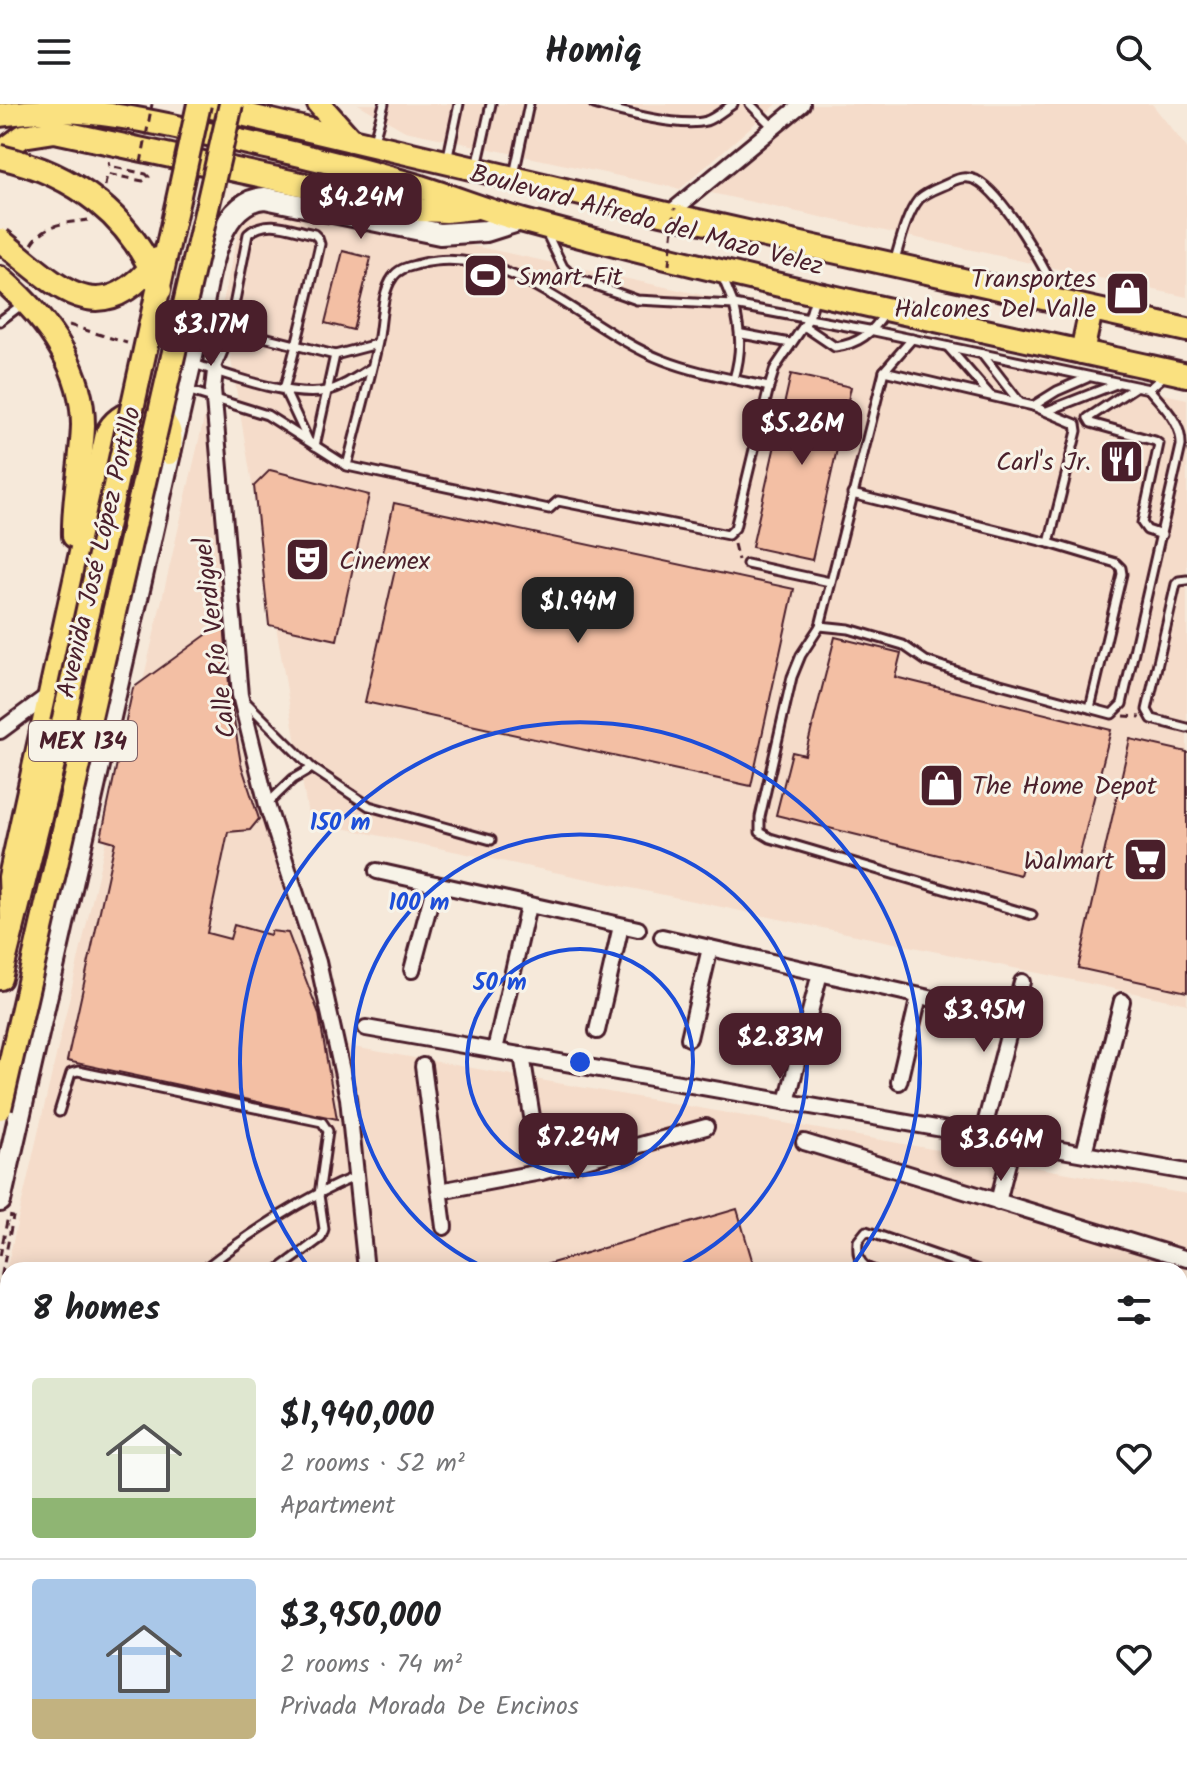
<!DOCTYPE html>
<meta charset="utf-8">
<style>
:root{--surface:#fff;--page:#f2f2f2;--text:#202124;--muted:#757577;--line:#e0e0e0;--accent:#4a1f2b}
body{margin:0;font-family:Kalam,sans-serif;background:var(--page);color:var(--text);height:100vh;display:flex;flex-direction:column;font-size:30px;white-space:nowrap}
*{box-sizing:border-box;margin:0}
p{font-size:26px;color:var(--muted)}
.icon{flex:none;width:44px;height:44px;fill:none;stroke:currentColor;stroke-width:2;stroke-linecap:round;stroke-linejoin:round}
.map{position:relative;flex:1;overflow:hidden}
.panel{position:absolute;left:0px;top:1158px;width:1188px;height:514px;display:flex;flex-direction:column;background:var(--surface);border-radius:24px 24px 0 0;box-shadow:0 4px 20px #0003}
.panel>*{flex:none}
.price{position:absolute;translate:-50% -68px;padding:0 18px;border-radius:16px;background:var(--accent);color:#fff;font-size:26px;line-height:52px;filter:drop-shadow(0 2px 4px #0008)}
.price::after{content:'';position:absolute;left:50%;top:48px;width:24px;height:18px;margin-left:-12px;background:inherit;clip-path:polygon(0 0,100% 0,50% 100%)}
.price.on{background:#222;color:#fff}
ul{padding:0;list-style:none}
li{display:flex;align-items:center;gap:24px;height:200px;padding:0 32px}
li+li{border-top:2px solid var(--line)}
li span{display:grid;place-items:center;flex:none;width:224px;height:160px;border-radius:8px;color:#555}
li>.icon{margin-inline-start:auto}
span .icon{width:96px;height:96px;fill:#fffc;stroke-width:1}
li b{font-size:34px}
h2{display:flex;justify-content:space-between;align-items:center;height:96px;padding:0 32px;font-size:34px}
header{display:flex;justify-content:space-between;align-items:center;height:104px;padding:0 32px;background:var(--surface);font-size:36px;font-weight:700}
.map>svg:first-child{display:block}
.built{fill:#f5dcca}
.building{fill:#f3bfa4;stroke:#4a1f2b;stroke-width:2}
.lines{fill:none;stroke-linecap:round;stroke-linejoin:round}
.lane-casing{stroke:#4a1f2b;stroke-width:13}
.street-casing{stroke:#4a1f2b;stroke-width:20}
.secondary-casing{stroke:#4a1f2b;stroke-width:26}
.primary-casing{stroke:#4a1f2b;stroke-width:28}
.path{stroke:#4a1f2b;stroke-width:3;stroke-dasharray:8 6;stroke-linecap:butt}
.lane{stroke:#f7f3e8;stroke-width:7}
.street{stroke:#f7f3e8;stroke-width:14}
.secondary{stroke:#f7f3e8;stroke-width:20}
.primary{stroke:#fae180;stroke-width:22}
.primary-bridge-casing{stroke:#4a1f2b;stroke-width:28;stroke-linecap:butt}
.path-bridge{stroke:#4a1f2b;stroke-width:3;stroke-dasharray:8 6;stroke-linecap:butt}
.primary-bridge{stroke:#fae180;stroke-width:22}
.ring{fill:none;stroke:#1d4ed8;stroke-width:4}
.labels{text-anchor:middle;stroke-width:6;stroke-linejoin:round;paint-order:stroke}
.shield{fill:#f7f3e8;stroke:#7e5f64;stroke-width:2}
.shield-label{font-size:24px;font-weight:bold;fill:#4a1f2b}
.street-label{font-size:26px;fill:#4a1f2b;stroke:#f7f3e8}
.poi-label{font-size:26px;fill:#4a1f2b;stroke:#f7f3e8;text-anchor:start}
.centre{fill:#1d4ed8;stroke:#f7f3e8;stroke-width:4}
.ring-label{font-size:24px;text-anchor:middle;font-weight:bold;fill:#1d4ed8;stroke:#f7f3e8;stroke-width:6;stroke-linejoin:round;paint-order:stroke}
</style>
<header><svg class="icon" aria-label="menu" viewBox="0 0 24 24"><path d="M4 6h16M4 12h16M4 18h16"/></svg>Homiq<svg class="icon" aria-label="search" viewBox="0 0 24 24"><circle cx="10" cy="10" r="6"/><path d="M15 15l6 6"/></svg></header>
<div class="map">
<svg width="1187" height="1671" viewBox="0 0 1187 1671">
<rect width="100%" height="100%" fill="#f6e9da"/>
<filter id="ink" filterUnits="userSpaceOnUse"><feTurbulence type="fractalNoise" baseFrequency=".0125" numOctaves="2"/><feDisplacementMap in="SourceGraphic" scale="16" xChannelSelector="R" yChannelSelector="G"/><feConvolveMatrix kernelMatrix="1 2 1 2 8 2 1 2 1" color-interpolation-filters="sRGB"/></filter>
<g filter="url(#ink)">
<g class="built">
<path d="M358,0H777L680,85L405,27Z"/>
<path d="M791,0H1152L1187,44V193L688,84Z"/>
<path d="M246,93L1187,295V900L309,717L222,202Z"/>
<path d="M205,310L236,625L330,939L1187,1090V1671H1047L1049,1664H1180V1166H8V1664H393L391,1671H0V1193Z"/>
<path d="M563,1664H964L960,1671H568Z"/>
</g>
<g class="building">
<path d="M343,147L371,154L353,226L325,219Z"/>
<path d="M791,270L851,283L812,456L752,443Z"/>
<path d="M270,366L369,391L337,536L269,521L254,382Z"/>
<path d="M394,399L794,485L751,682L365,598L397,457L382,453Z"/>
<path d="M224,518L230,592L241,660L259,715L250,726L228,728L207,829L230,835L234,821L270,831L271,827L288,829L319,910L337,1015L67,957L115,738L101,734L133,584Z"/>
<path d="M835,533L901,549L895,573L1111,626L1076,765L1025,753L1020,771L776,711L792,648L805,651Z"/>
<path d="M1130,635L1187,648V888L1078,864Z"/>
<path d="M737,1105L755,1166H538V1163Z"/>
</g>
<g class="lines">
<defs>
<g id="lane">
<path d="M594,0C620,8 681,24 706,17C715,14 724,6 733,0"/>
<path d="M750,0L774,24"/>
<path d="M374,36L384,0"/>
<path d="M447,57L459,0"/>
<path d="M477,63L491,0"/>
<path d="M514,71L529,0"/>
<path d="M546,128L563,163L575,174L637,196L734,201C741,228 742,247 734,275"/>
<path d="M894,159C900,139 906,111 919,95C926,88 938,84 947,80C956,75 965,71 976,76C1004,90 1045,164 1058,193"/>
<path d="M722,172L734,201L874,227L1149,285L1165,271"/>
<path d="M0,217L24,199"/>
<path d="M804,222L835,243C859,240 872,229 885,209"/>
<path d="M742,230L790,239"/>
<path d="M912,235L884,267L820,522L849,525L903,541L926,557L967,571L1112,610L1122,600L1181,342C1182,318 1163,302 1149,285"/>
<path d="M948,243L990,291"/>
<path d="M982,250L1020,299"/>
<path d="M191,259C225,270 292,295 326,287C343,283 357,273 371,264"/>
<path d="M215,267L233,223"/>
<path d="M884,267L1033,302L1076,320L1077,327L1049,439"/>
<path d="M769,283L775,264L809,214L816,191"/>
<path d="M1135,283L1088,314L1091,319L1155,337L1159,340L1142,419L1147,426L1162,431"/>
<path d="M187,286L267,311L347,362L549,405L558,397L728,431L735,424L769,283C734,275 696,269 663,256C585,226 510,137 419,160C409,163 399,164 393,173C381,189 382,219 378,238C369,280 357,321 347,362"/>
<path d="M1033,302L1057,287L1087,274"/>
<path d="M1047,307L1116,280"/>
<path d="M308,336L284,285C298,237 309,189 320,140L318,134L314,130C291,125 267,113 248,130L231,217L236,226L335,251L377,240"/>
<path d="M315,342L335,251"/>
<path d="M852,390L1049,439L1116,459L1121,464L1122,470L1090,604"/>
<path d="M747,460L830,478"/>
<path d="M1187,476L1179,477L1176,480L1147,606L1152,615L1187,624"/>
<path d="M820,522L801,551L792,573L760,713V728L770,734L1032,811"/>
<path d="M245,597L312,664L369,702L491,736"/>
<path d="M267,700L293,675L312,664"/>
<path d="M59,1008L71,969L78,967L322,1018L328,1027L319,1091L324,1125L321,1134L278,1166"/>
<path d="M203,1166C247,1131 304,1093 357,1072"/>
<path d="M873,1166C858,1161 857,1151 858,1137L866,1127L978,1166"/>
<path d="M1180,1239L1187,1241"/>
<path d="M1180,1261L1187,1262"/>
<path d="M1180,1409L1187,1411"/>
<path d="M1180,1483L1187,1484"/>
<path d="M254,1664L259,1671"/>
</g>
<g id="street">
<path d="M669,110L802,0"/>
<path d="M215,267L213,285L240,591L267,701L318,858L348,994L366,1166"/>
<path d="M0,627L50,590"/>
<path d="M377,767L638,825"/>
<path d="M662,833L938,896"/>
<path d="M412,866L435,780"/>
<path d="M366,924L1187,1068"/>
<path d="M597,927L621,822"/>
<path d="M689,934L710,844"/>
<path d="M495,946L528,802"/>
<path d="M522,951L541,1068"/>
<path d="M423,962L444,1123"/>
<path d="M899,978L919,892"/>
<path d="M787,998L820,869"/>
<path d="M982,1032L1022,878"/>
<path d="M804,1038L1187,1155"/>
<path d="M1084,1049L1122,897"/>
<path d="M440,1087L541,1068L706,1023"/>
<path d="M998,1098L1013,1038"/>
<path d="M522,1664L528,1671"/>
<path d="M376,1671V1664"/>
<path d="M1007,1671L1011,1664"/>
</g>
<path id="secondary" d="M0,1097L198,226C207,186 213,97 265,94L440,130L486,127L521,116"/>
<g id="primary">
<path d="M199,0L662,109L1187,226"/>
<path d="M319,0L351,36"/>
<path d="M0,11C69,0 133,13 199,28C271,44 343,60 414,81C451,92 487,107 524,117C743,177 966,222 1187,271"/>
<path d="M0,49L23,32L55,27L421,106L446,107L473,104"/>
<path d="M0,174C43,211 83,261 83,321C82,358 73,395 74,432"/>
<path d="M1082,248L1091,206"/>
<path d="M12,826L10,773L107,330C118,305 154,297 168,324C172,332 170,341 169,349"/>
<path d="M0,874L63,619"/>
</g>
</defs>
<use href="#lane" class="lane-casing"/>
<use href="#street" class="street-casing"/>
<use href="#secondary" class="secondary-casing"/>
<use href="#primary" class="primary-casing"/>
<g class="path">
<path d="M105,82L107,70L143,77L149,73L146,70L109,62L108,58"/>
<path d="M32,140C45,119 66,119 88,116"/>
<path d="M69,221L127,239"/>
<path d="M734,440L738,456"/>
<path d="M1124,612L1141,613"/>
<path d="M0,1152L8,1112L13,1113L0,1180"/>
</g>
<use href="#lane" class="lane"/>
<use href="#street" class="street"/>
<use href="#secondary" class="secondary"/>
<use href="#primary" class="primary"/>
<defs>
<g id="primary-bridge">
<path d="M0,53C75,70 133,113 160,186"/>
<path d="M0,136C58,182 98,232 158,155"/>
<path d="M63,619L199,0"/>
<path d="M0,1004L231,0"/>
</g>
</defs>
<use href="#primary-bridge" class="primary-bridge-casing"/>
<g class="path-bridge">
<path d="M141,59L152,0"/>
<path d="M669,161L675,104"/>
</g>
<use href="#primary-bridge" class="primary-bridge"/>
</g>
</g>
<g class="ring">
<circle cx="580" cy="958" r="113"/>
<path d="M488 1165A227 227 0 1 1 672 1165"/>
<path d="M310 1165A340 340 0 1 1 850 1165"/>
</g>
<defs>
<symbol id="stadium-square" viewBox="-11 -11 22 22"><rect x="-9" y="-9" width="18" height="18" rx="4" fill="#4a1f2b" stroke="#f7f3e8"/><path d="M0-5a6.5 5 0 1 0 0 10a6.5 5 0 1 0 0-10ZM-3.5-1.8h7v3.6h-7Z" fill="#fff"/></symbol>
<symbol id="shop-square" viewBox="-11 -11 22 22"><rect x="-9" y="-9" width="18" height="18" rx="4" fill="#4a1f2b" stroke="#f7f3e8"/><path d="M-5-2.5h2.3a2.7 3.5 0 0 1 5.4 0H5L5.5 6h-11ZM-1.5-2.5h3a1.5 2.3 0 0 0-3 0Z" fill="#fff"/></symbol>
<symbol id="restaurant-square" viewBox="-11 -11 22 22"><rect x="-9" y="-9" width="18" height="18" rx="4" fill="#4a1f2b" stroke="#f7f3e8"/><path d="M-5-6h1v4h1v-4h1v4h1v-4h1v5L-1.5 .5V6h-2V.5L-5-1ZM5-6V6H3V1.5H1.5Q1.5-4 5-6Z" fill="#fff"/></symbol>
<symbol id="theatre-square" viewBox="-11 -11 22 22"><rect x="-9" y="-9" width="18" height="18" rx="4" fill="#4a1f2b" stroke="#f7f3e8"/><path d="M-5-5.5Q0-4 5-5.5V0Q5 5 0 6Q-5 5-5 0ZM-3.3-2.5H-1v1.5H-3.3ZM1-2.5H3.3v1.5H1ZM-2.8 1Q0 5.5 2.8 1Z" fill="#fff"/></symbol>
<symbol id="supermarket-square" viewBox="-11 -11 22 22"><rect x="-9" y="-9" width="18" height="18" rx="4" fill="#4a1f2b" stroke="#f7f3e8"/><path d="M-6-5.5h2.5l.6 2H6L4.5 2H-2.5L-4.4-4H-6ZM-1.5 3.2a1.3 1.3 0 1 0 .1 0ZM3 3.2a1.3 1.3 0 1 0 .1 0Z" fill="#fff"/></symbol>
</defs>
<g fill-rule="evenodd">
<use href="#stadium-square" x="460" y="146" width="51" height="51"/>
<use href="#shop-square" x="1102" y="164" width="51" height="51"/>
<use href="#restaurant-square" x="1096" y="332" width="51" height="51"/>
<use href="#theatre-square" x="282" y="430" width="51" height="51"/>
<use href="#shop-square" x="916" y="656" width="51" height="51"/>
<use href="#supermarket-square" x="1120" y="730" width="51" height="51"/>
</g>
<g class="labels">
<rect class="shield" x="29" y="617" width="108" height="40" rx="6"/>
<g class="shield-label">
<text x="83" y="645">MEX 134</text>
</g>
<g class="street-label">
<text transform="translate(647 115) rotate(15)" y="9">Boulevard Alfredo del Mazo Velez</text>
<text transform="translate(98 448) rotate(-77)" y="9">Avenida José López Portillo</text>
<text transform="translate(214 534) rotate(-97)" y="9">Calle Río Verdiguel</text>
</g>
<g class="poi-label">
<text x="517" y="181">Smart Fit</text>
<text x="1096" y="183" text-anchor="end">Transportes<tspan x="1096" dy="30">Halcones Del Valle</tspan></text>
<text x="1091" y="366" text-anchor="end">Carl's Jr.</text>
<text x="339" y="465">Cinemex</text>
<text x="972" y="690">The Home Depot</text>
<text x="1114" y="765" text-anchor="end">Walmart</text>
</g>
</g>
<circle cx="580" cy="958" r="12" class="centre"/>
<g class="ring-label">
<text x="340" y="726">150 m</text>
<text x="419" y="806">100 m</text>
<text x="500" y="886">50 m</text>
</g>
</svg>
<b class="price" style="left:361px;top:137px">$4.24M</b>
<b class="price" style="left:211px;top:264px">$3.17M</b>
<b class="price" style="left:802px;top:363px">$5.26M</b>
<b class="price on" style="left:578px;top:541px">$1.94M</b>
<b class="price" style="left:984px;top:950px">$3.95M</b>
<b class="price" style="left:780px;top:977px">$2.83M</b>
<b class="price" style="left:578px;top:1077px">$7.24M</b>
<b class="price" style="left:1001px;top:1079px">$3.64M</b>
<section class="panel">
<h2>8 homes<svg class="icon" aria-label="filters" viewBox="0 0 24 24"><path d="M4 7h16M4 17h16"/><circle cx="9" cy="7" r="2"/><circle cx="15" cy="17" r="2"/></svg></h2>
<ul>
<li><span style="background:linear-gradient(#dfe7d0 75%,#8fb573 0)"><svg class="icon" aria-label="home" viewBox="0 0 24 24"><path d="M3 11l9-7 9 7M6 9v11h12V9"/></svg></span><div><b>$1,940,000</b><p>2 rooms · 52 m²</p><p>Apartment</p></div><svg class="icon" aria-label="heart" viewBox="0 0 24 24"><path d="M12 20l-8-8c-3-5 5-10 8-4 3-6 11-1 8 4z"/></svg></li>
<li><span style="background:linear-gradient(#a9c7e8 75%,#c2b280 0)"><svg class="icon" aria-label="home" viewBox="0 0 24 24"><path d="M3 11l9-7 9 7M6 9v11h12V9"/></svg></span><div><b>$3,950,000</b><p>2 rooms · 74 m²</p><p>Privada Morada De Encinos</p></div><svg class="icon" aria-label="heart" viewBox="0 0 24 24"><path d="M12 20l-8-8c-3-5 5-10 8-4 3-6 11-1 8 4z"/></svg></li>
</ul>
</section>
</div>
